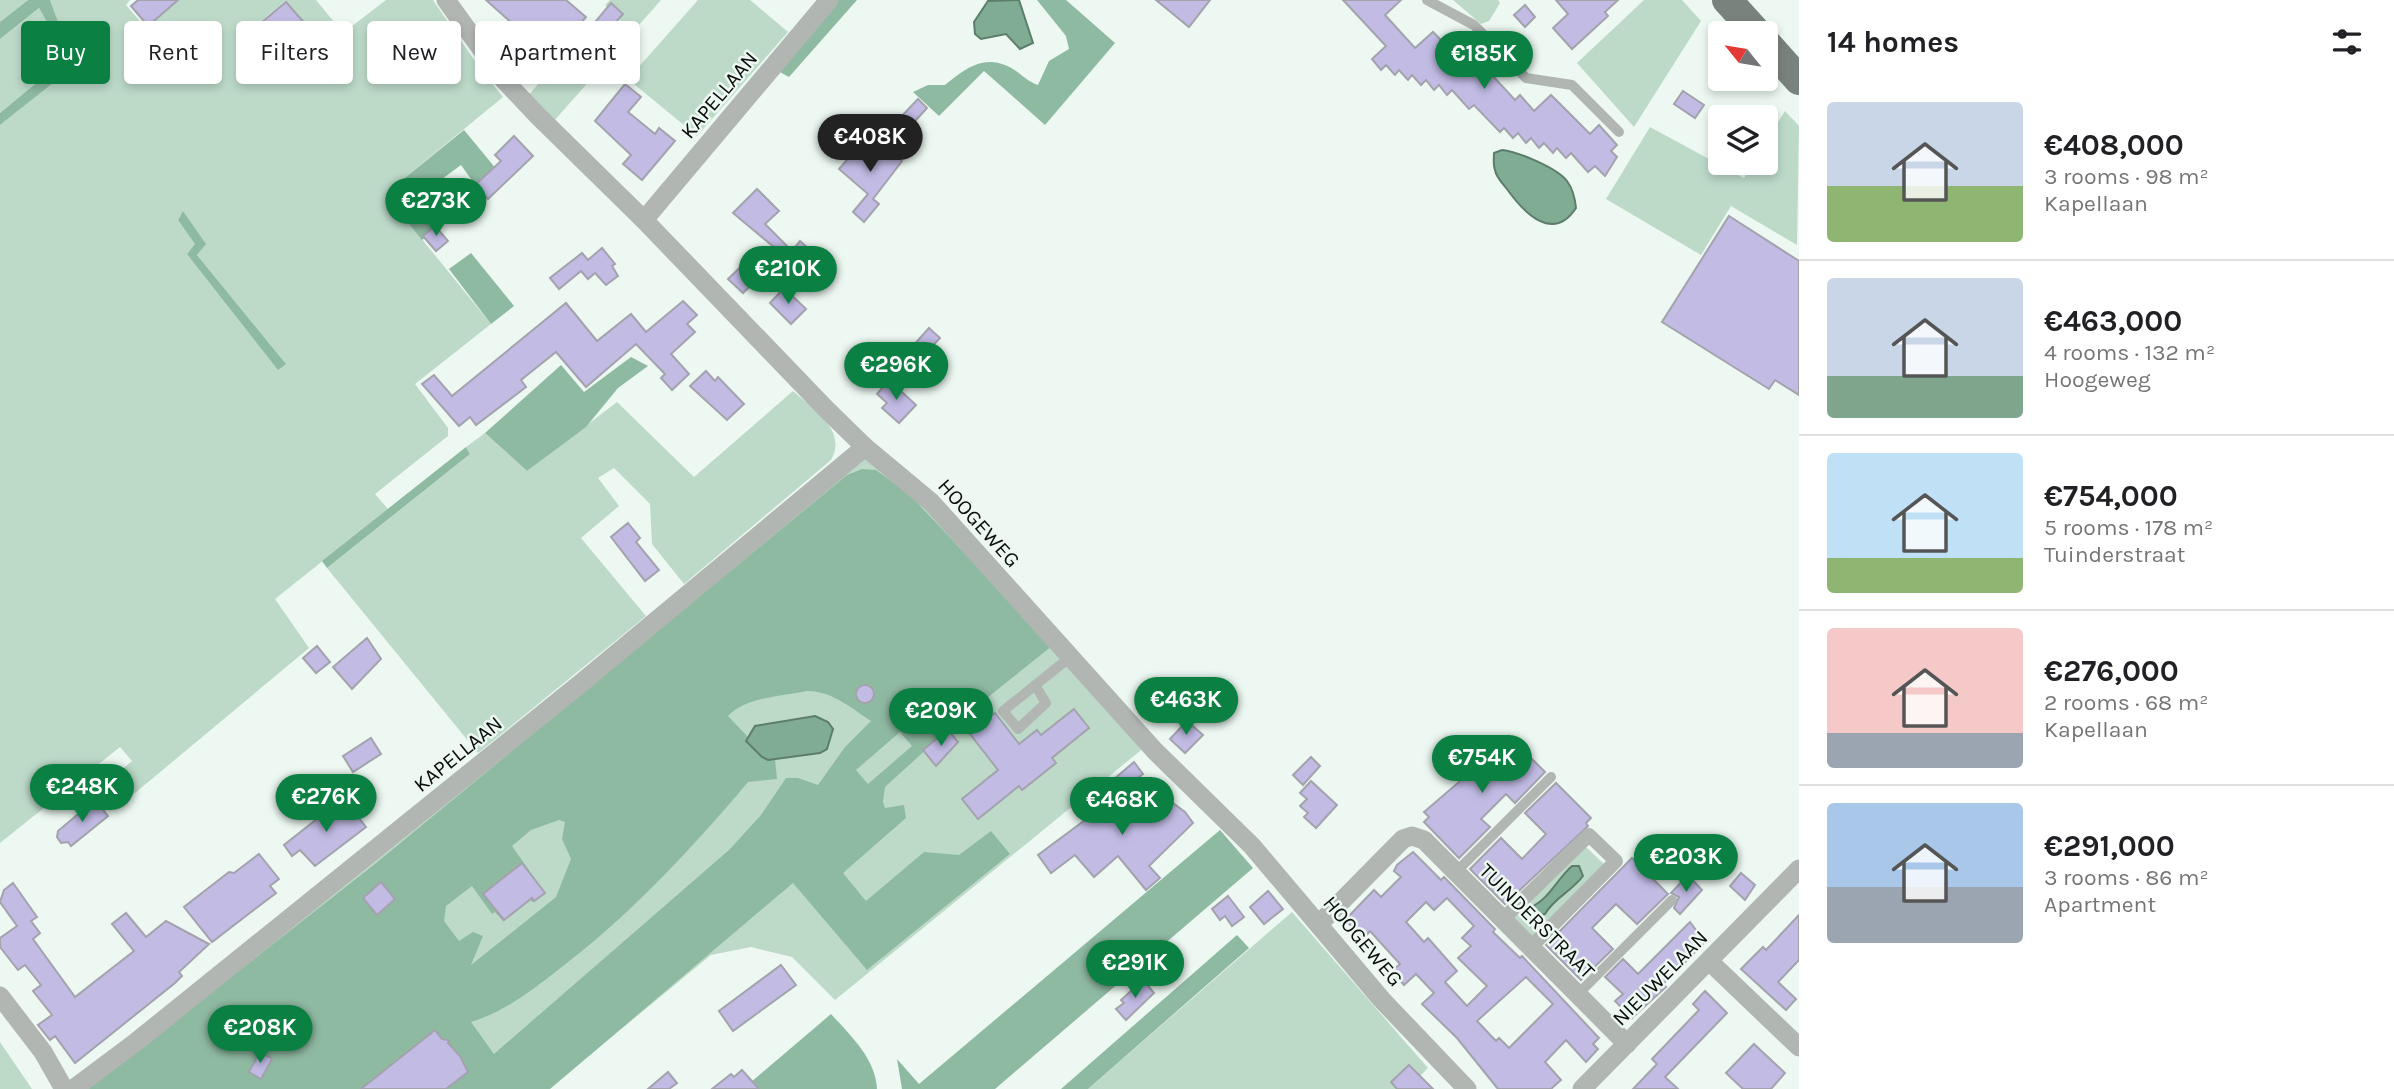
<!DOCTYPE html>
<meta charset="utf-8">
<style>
:root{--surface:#fff;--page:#f2f2f2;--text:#202124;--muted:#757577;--line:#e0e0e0;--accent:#0b8043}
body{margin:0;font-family:Karla,sans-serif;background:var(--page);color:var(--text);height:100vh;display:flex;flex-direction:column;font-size:26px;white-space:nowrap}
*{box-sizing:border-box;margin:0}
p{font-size:23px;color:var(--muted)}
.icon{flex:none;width:38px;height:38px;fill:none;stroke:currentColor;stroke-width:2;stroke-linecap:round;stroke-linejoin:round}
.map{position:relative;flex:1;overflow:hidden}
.details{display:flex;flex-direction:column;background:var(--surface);width:595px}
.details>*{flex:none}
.banner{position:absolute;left:21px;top:21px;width:665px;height:63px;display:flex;gap:14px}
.needle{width:46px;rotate:300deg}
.fabs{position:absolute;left:1708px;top:21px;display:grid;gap:14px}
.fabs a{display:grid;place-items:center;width:70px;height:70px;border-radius:7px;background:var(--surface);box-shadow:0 4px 10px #0003;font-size:35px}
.price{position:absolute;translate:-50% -60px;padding:0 16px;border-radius:24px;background:var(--accent);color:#fff;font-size:23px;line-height:46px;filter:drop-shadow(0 2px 4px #0008)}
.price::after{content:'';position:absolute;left:50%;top:42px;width:21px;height:16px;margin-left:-10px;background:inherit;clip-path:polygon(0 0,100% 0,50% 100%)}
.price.current{background:#222;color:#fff}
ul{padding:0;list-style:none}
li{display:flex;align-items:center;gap:21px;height:175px;padding:0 28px}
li+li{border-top:2px solid var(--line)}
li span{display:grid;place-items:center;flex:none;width:196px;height:140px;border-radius:7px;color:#555}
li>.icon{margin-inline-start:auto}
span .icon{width:84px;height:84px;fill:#fffc;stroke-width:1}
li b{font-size:30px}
h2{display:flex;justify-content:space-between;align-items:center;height:84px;padding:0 28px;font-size:30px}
.tag{padding:0 24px;border-radius:7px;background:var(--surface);box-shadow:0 4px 10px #0003;font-size:24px;line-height:63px}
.tag.current{background:var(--accent);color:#fff}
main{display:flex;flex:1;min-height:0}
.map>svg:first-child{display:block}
.green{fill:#bddac9;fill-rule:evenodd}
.forest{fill:#8fbaa2;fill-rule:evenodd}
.water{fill:#81ac94;stroke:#5d7d6b;stroke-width:2}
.building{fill:#c2bce5;stroke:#a3a2ad;stroke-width:2;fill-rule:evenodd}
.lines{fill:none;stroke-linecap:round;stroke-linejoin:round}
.service{stroke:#b1b6b3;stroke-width:10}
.pedestrian{stroke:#b1b6b3;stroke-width:14}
.minor{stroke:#b1b6b3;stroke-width:19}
.primary{stroke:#79827c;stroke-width:30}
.labels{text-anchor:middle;stroke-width:5;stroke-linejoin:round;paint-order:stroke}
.street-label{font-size:21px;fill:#0a0e0c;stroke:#ecf8f1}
</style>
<main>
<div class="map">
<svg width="1799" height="1089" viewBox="0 0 1799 1089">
<rect width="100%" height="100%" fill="#ecf8f1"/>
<g class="green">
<path d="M0,0H28L0,22Z"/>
<path d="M50,0H130L126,5L145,27L177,0H316L343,33L386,0H433L481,70L503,97L385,194L491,324L415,384L448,428V436L375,494L388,509L275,599L309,648L123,803L107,782L132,761L120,747L0,843V125L81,61L59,24ZM285,1L307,26L259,66L238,40ZM183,211L205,244L197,255L286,364L187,254L196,244L178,220Z"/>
<path d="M610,0H661L553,122L527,97L570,47L588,58L622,22L605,5Z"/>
<path d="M698,0H750L788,32L697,136L628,79Z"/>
<path d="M1453,0H1498L1500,3L1489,21L1481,24Z"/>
<path d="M1644,0H1682L1701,21L1634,127L1577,63Z"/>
<path d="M39,8L67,59L0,113V39Z"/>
<path d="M1785,111L1799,126L1797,245L1731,206L1701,255L1606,199L1650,127L1744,178L1754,163H1766V142Z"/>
<path d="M793,391C813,408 848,431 831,460L684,584L652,544L650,504L614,468L598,478L619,506L581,538L646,616L478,753L327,568L470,454L466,447L485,433L527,471L617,402L694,477Z"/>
<path d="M868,455L926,504L1146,746L835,1000L792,957L751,947L711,955L585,1059L80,1089Z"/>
<path d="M1585,846L1605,865L1535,938L1512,915Z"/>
<path d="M1292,912L1428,1068L1407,1089H1088Z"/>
<path d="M0,1042L32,1089H0Z"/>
</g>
<g class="forest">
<path d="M28,0H50L59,24L81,61L0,125V113L67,58L39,8L0,39V22Z"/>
<path d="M837,0H857L789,77L778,71Z"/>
<path d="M1037,0H1066L1115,43L1045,125L984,71L939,116L913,92L928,85H945C962,71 981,55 1005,65C1017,69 1024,80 1038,85L1049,61L1069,49L1066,36Z"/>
<path d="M464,130L502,176L481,193L461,165L419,196L444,224L422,240L385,194Z"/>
<path d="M183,211L206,244L197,255L286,364L278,370L187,254L195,244L178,220Z"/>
<path d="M471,253L514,306L491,324L449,269Z"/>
<path d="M631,357L648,366L618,388L586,427L527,471L485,433L561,365L584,392Z"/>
<path d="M466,447L470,454L327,568L322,561Z"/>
<path d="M862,469L876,470L909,494L1052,646L952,726L885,787L883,802L885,808L904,805L906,818L843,873L866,901L924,852L959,855L991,831L1010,854L867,970L793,883L550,1089H84L94,1085L376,863L847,475ZM807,691C832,691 851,708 871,721L845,747L818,785L798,778H786L761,815L729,850L494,1054L471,1022C504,1012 531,991 558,970C630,915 690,851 748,782L777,779L775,759L768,760L746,741L748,737L728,716C745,697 784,696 807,691ZM900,732L912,746L868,784L856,770ZM559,820L565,822L562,839L571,859L556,897L471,965L483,936L473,932L459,941L444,921L446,906L472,886L492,914L495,912L503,921L530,900L533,902L545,893L512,846L531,830Z"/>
<path d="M1220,830L1253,868L995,1089H902L897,1059L919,1084Z"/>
<path d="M1237,935L1249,948L1088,1089H1061Z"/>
<path d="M831,1014C850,1035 876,1059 877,1089H743Z"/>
</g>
<g class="water">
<path d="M1019,0L1033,43L1020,49L1006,34L981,39L975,34L974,22L988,1Z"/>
<path d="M1502,150C1519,152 1557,168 1567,181C1573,189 1575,198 1576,208C1553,243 1524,213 1507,189C1503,184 1496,177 1495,170C1493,165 1494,159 1494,153Z"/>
<path d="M815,716L828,722L833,729L827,749L820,753L768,760L762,757L746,741L755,726Z"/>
<path d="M1572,866H1579L1583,876C1572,891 1554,898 1545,914L1534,916L1529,912V908C1549,900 1556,880 1572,866Z"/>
</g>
<g class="building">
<path d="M138,0H178L148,26L131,6Z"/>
<path d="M486,0H566L586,17L559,48L553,43L532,65L521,55L532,41Z"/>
<path d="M1156,0H1210L1189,27Z"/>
<path d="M1343,0H1401L1385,15L1415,48L1433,32L1471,71L1481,63L1515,100L1520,95L1534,111L1551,95L1590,134L1599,125L1617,145L1611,151L1617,157L1605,176L1595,166L1588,172L1571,153L1566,158L1557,148L1553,153L1544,143L1539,148L1531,138L1526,143L1518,133L1513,138L1504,128L1500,132L1474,105L1469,109L1452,90L1447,95L1439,85L1434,90L1426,80L1421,85L1412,75L1408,80L1399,70L1395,75L1386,65L1381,70L1372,59L1386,46Z"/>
<path d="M1556,0H1618L1605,12L1608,16L1572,49L1553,28L1568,14Z"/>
<path d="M286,2L307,26L259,67L238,42Z"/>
<path d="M611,3L623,14L608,31L596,21Z"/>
<path d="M1525,5L1535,17L1525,27L1514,15Z"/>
<path d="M625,84L641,97L628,112L655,134L659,128L675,141L642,180L623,164L631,155L595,121Z"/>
<path d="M1683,91L1704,105L1695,118L1674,104Z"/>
<path d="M918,99L927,108L907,130L898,120Z"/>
<path d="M514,136L533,156L488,199L475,185L501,161L495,155Z"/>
<path d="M880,141L902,161L873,199L879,204L864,222L853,212L868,194L839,169L862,143L871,151Z"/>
<path d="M757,189L779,211L765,224L787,246L781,253L733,213Z"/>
<path d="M1729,216L1799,261V395L1775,380L1769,389L1662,322Z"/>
<path d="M435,226L448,241L436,251L423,236Z"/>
<path d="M800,241L810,250L797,267L786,258Z"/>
<path d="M602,248L615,264L612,266L618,276L606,285L595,273L588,279L581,271L559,289L550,278L582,253L588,260Z"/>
<path d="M749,259L763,273L743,293L728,279Z"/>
<path d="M784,288L806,309L791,324L770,303Z"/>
<path d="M683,301L697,315L687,324L695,332L671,354L689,374L672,390L661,378L665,374L636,344L586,387L556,352L521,380L526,387L476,425L470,417L459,426L422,384L434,375L452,396L566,303L597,341L631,314L646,332Z"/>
<path d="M929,328L940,338L906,374L896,365Z"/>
<path d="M706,371L715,381L718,377L744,404L727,420L690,386Z"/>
<path d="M889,380L916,405L899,423L882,408L887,403L877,394Z"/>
<path d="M628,523L640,538L636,542L659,570L645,581L611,537Z"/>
<path d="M367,638L381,659L352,689L333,667Z"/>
<path d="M317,646L330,662L316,673L303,658Z"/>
<circle cx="865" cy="694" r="9"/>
<path d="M1074,709L1089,728L1052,758L1056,763L1022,790L1019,786L978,819L962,799L998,770L970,734L976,730L977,722L995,713L1019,744L1037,730L1041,735Z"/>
<path d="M1187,721L1203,735L1185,753L1170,739Z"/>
<path d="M948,730L958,742L936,766L923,750Z"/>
<path d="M1509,736L1545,772L1515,803L1506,794L1481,819L1490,827L1459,858L1424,822L1429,817L1424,812L1459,782L1490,751L1487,748L1498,737L1504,742Z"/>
<path d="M371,738L381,754L353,772L343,756Z"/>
<path d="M1311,757L1320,766L1303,785L1293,775Z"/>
<path d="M1134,762L1143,774L1121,790L1113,780Z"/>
<path d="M104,765L116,779L95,796L83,782Z"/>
<path d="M1311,781L1337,805L1316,828L1304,817L1308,813L1300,806L1307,799L1300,793Z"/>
<path d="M1556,783L1591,818L1586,823L1588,826L1505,904L1470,869L1501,838L1522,859L1546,834L1525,813Z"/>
<path d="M1131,786L1147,807L1162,795L1185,812L1193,823L1149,866L1160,878L1146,890L1118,856L1094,877L1075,855L1051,873L1038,855Z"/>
<path d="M95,800L108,816L71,846L68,842L61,843L57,837L58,831Z"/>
<path d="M343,804H348L366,827L315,866L300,850L292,856L284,845L327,811L329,815Z"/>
<path d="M1413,852L1441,880L1444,877L1495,929L1493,932L1520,958L1522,956L1599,1038L1593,1044L1598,1049L1586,1062L1566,1040L1545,1062L1561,1080L1551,1089H1498L1457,1038L1422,1004L1434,993L1416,974L1404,985L1392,971L1400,964L1370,931L1364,938L1345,920L1374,890L1381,897L1401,877L1394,871L1397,865ZM1447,898L1474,926L1462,938L1471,946L1458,958L1487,986L1467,1006L1445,982L1457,971L1428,938L1424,942L1406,922L1426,902L1434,910ZM1526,977L1553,1004L1509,1048L1499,1038L1496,1041L1477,1021Z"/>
<path d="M259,854L279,879L270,886L276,893L212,942L184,907L229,872L234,873Z"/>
<path d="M1632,858L1668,894L1637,924L1616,904L1592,928L1613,949L1581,980L1546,945Z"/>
<path d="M522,863L545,893L534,901L532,898L504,920L483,894Z"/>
<path d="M1741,873L1755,885L1745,900L1730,886Z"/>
<path d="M1688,875L1702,890L1680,914L1674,908L1679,897L1671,893Z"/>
<path d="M381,882L395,899L377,915L363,898Z"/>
<path d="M13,883L37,917L31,921L40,933L33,939L75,997L134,951L112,924L126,913L146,937L166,921L209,944L179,972L182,976L175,983L75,1063L55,1036L50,1040L38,1025L52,1015L33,991L41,985L25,965L18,970L0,947V938L17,926L0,902L4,890Z"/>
<path d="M1268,891L1283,909L1264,924L1250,907Z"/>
<path d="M1228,896L1244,917L1232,926L1225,916L1220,920L1212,909Z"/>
<path d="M1799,915V960L1778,982L1796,999L1786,1010L1741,969L1763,947L1766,950Z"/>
<path d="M1690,922L1705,942L1663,984L1666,987L1632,1018L1615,1001L1623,994L1605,977L1623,959L1638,974Z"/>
<path d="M781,965L796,985L733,1031L719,1011Z"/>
<path d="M1143,980L1154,993L1126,1020L1116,1009L1124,1003L1121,1000Z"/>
<path d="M1705,991L1727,1013L1665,1077L1678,1089H1633L1657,1064L1652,1059L1699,1010L1693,1004Z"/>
<path d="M435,1030L442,1039L449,1040L448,1043L460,1056L468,1072L446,1089H361Z"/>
<path d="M1754,1044L1785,1073L1771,1089H1743L1726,1073Z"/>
<path d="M260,1052L272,1059L261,1079L249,1072Z"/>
<path d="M1409,1065L1433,1089H1397L1391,1082Z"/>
<path d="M742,1070L759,1089H712L731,1074L734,1077Z"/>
<path d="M668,1072L677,1083L669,1089H648Z"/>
</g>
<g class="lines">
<g class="service">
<path d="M1427,0L1474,25L1526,78L1572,85L1619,132"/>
<path d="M1035,685L1046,703L1018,729L1003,711L1069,658"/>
<path d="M1456,872L1551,777"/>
<path d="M1578,994L1672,900"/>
</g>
<path class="pedestrian" d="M1503,919L1589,835L1616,861L1531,947"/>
<g class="minor">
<path d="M446,0L503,79L538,116L644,220L827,410L865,447L931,502L1155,751L1252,846L1382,1000L1467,1089"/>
<path d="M644,220L829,0"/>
<path d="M1319,924L1403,839L1412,836L1424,840L1627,1044"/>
<path d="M1709,961L1799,1047"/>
<path d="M0,996L43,1052L64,1089"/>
<path d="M73,1089L136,1042L580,684L865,447"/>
<path d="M1582,1089L1799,869"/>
</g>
<g class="primary">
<path d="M1727,0L1757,33"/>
<path d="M1766,43L1799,80"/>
</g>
</g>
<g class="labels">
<g class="street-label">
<text transform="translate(719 95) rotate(-50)" y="7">KAPELLAAN</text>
<text transform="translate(979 523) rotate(48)" y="7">HOOGEWEG</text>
<text transform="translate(458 754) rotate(-39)" y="7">KAPELLAAN</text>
<text transform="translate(1537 921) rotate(45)" y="7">TUINDERSTRAAT</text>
<text transform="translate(1363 941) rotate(50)" y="7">HOOGEWEG</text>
<text transform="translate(1660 978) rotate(-45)" y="7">NIEUWELAAN</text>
</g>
</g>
</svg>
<div class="fabs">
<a><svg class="needle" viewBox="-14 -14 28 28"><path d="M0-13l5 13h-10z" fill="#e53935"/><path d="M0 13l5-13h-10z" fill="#757577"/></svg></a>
<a><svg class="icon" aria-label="layers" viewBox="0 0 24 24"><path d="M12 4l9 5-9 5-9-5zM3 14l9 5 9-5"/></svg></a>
</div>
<b class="price" style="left:1484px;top:91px">€185K</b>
<b class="price current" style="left:870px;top:174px">€408K</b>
<b class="price" style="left:436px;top:238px">€273K</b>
<b class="price" style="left:788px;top:306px">€210K</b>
<b class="price" style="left:896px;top:402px">€296K</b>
<b class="price" style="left:1186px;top:737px">€463K</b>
<b class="price" style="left:941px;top:748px">€209K</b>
<b class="price" style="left:1482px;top:795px">€754K</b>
<b class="price" style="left:82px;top:824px">€248K</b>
<b class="price" style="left:326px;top:834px">€276K</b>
<b class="price" style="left:1122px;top:837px">€468K</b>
<b class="price" style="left:1686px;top:894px">€203K</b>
<b class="price" style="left:1135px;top:1000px">€291K</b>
<b class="price" style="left:260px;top:1065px">€208K</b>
<div class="banner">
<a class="tag current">Buy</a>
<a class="tag">Rent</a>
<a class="tag">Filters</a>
<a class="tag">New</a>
<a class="tag">Apartment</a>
</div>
</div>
<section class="details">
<h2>14 homes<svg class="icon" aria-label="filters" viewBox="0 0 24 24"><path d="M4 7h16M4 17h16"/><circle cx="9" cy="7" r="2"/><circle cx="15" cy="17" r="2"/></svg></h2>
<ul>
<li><span style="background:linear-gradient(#c9d6e8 60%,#8fb573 0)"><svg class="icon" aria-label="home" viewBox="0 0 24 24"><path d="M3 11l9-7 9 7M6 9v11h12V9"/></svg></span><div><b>€408,000</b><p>3 rooms · 98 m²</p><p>Kapellaan</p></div></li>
<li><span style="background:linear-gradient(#c9d6e8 70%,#7fa58c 0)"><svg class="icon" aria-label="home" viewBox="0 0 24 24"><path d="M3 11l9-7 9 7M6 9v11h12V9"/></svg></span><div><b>€463,000</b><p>4 rooms · 132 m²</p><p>Hoogeweg</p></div></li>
<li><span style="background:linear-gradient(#bfe0f5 75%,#8fb573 0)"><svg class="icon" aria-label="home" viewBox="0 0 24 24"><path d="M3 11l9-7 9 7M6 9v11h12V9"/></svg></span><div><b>€754,000</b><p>5 rooms · 178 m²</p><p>Tuinderstraat</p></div></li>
<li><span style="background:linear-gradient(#f6c9c9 75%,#9aa5b1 0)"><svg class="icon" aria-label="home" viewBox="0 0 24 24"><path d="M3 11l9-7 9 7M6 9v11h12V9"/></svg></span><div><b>€276,000</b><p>2 rooms · 68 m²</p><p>Kapellaan</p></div></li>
<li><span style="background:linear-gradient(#a9c7e8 60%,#9aa5b1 0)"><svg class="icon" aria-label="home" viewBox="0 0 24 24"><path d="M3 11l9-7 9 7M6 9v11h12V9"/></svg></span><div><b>€291,000</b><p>3 rooms · 86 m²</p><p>Apartment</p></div></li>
</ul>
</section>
</main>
